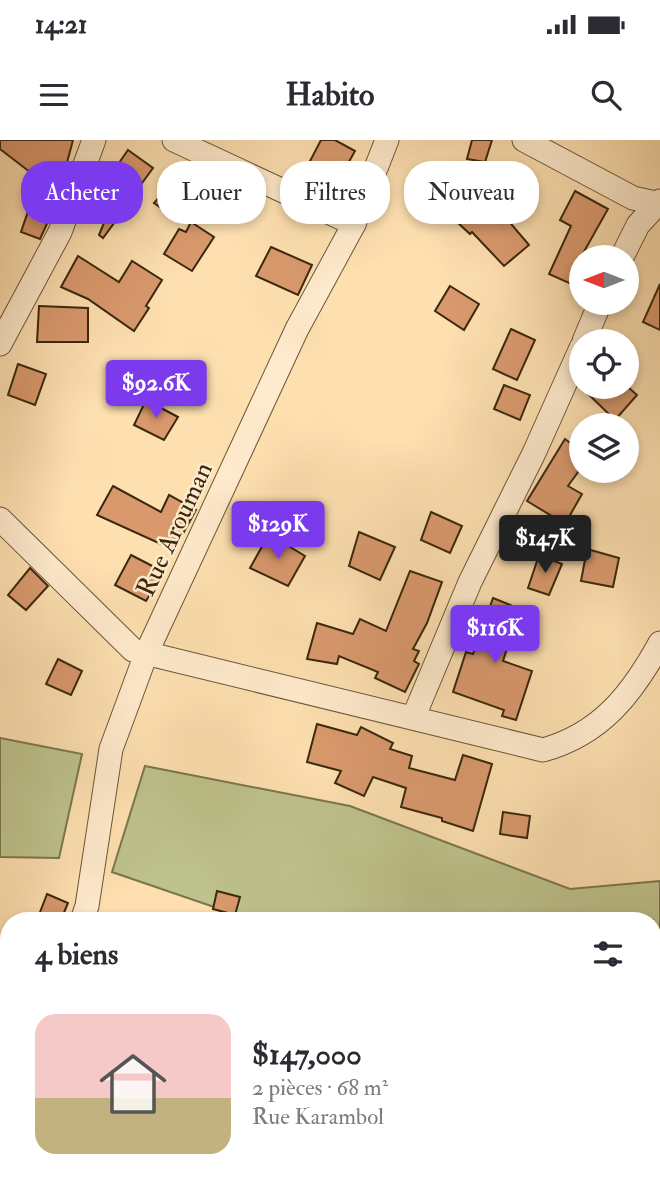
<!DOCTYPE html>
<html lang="fr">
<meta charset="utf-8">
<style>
:root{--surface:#fff;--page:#f7f7f7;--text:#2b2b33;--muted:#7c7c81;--accent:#7c3aed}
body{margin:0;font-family:"IM FELL Double Pica",serif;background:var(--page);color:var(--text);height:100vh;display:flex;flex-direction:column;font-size:26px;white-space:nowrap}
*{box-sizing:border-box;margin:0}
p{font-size:23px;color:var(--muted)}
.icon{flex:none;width:38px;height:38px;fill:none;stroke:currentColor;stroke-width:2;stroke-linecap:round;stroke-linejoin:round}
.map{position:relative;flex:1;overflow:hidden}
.sheet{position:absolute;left:0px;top:772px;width:662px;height:275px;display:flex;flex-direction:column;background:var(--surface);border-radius:28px 28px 0 0;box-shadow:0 4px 10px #0003}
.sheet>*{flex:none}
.hud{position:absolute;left:21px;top:21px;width:620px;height:63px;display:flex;gap:14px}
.needle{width:46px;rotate:270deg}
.fabs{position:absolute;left:569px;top:105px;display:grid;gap:14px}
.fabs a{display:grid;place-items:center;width:70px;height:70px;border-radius:50%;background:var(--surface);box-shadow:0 4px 10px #0003;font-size:35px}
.price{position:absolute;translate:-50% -60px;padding:0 16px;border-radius:7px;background:var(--accent);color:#fff;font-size:23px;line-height:46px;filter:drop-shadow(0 2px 4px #0008)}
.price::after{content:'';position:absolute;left:50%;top:42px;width:21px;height:16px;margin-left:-10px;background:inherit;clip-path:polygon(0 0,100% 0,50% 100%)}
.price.on{background:#222;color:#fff}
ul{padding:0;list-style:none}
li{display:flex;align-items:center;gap:21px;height:175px;padding:0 35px}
li span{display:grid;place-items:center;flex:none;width:196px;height:140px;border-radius:21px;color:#555}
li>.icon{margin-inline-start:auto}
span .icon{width:84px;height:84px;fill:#fffc;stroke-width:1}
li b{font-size:30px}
h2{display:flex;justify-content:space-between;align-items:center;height:84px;padding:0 35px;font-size:30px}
.tag{padding:0 24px;border-radius:28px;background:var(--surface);box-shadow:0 4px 10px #0003;font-size:24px;line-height:63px}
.tag.on{background:var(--accent);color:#fff}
.status{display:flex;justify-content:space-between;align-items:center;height:49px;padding:0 35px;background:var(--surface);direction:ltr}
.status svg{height:19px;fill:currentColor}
header{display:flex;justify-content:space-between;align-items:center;height:91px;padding:0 35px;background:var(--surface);font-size:32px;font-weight:700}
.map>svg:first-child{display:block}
.green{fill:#bec28c;stroke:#7c754c;stroke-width:2}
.building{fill:#d9996d;stroke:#3a280d;stroke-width:2}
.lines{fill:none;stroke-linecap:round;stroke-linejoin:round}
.minor-casing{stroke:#6b5636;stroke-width:25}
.minor{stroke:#feeacc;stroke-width:23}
.labels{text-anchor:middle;stroke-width:5;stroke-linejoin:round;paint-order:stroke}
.street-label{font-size:26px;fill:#3a280d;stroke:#feeacc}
</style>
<div class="status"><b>14:21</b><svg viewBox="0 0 49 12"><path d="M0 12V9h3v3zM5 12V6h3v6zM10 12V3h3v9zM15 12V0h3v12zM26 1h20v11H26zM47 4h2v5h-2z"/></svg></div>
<header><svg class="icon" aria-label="menu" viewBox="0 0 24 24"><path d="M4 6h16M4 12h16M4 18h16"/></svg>Habito<svg class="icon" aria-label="search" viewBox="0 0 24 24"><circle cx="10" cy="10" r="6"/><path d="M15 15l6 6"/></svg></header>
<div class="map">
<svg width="660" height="1045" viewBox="0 0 660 1045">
<rect width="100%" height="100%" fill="#fddfb0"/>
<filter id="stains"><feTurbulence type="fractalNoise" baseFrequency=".00286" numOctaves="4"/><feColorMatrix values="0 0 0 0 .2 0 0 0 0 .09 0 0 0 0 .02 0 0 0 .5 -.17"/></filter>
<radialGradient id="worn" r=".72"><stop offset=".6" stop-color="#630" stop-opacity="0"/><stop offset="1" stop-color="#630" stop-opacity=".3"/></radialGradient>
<g class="green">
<path d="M0,598L82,614L59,718L0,717Z"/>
<path d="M145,626L350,666L570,749L660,741V1045H292L288,1038H653V780H252L112,732Z"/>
</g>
<g class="building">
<path d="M0,0H73L56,64L40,99L21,92L39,39L0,9Z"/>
<path d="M321,0H335L355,11L340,38L310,21Z"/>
<path d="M472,0H492L485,22L467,19Z"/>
<path d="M128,10L153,28L137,50L112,33Z"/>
<path d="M467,46L503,83L507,79L529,105L504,126L472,92L470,94L444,70Z"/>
<path d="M168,47L186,63L174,77L154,63Z"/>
<path d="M575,51L608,69L581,117V140L578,147L549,134L571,86L560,80Z"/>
<path d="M113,61L126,67L103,98L99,95Z"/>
<path d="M191,82L214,97L192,131L164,114L179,89L186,92Z"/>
<path d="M271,107L312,125L298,155L256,136Z"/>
<path d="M78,116L119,142L132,121L162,140L146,166L149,168L134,191L88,159L61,147Z"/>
<path d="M660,144V190L643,182Z"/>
<path d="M450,146L479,164L464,190L435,171Z"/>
<path d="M39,166L88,168V202H37Z"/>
<path d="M511,189L535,200L517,240L493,229Z"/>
<path d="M18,224L46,234L35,265L8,255Z"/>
<path d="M504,245L530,255L520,280L494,269Z"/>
<path d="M581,247H628L637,255L615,280Z"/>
<path d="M146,260L178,277L164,300L134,285Z"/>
<path d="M565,299L581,311V328L568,346L582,354L565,384L527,361Z"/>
<path d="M113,346L161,372L169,355L196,370L174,410L97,375Z"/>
<path d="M431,372L462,386L450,413L421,400Z"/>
<path d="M359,392L395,407L380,440L349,426Z"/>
<path d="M523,393L546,399L542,415L519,409Z"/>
<path d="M269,394L305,416L288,446L250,428Z"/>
<path d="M587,409L619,418L613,447L581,441Z"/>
<path d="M131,415L164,432L146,461L115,445Z"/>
<path d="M539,415L562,424L549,455L528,448Z"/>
<path d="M30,428L48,446L26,470L8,455Z"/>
<path d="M410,431L442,442L427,483L413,509L419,511L414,521L419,524L405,552L375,538L378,532L339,516L337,524L307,519L317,483L353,494L360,479L386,491Z"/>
<path d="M493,458L520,469L503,521L532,531L516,580L502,576L504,570L453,552L466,512L473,514Z"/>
<path d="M58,519L82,531L71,555L46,544Z"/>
<path d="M317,584L357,595L361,587L393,603L390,609L412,616L409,628L455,640L463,615L492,624L473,691L442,681V678L401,667L406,648L373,637L364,656L335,643L341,631L307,622Z"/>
<path d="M503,672L530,676L527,698L500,694Z"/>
<path d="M217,751L240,757L235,775L213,769Z"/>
<path d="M47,754L68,763L61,780H37Z"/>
</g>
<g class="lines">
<defs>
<g id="minor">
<path d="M174,0L354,84"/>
<path d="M524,0L633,58L660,64"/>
<path d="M622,117L638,85L660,61"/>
<path d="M584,201L600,163"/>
<path d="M0,204L60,92L94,0"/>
<path d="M0,379L133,510L543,610C601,594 632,554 660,503"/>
<path d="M414,576L470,442L534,313L581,208"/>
<path d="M82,780L87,766L111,609L146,514L297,189L354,84L387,0"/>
<path d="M0,854L9,857"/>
<path d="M0,984L9,962"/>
<path d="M96,1045L99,1038"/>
</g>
</defs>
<use href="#minor" class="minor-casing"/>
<use href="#minor" class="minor"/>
</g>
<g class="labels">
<g class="street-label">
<text transform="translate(174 389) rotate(-65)" y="9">Rue Arouman</text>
</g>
</g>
<rect width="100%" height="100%" filter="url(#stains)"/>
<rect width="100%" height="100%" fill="url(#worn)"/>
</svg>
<div class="fabs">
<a><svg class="needle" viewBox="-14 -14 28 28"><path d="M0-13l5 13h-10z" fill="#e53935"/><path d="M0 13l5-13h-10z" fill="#7c7c81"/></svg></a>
<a><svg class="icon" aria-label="locate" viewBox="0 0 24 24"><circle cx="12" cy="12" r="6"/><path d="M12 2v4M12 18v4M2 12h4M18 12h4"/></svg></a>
<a><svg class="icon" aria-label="layers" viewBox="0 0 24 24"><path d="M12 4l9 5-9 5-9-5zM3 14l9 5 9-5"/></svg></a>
</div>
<b class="price" style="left:156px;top:280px">$92.6K</b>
<b class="price" style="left:278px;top:421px">$129K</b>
<b class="price on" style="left:545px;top:435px">$147K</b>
<b class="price" style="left:495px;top:525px">$116K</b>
<div class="hud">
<a class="tag on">Acheter</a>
<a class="tag">Louer</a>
<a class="tag">Filtres</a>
<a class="tag">Nouveau</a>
</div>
<section class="sheet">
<h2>4 biens<svg class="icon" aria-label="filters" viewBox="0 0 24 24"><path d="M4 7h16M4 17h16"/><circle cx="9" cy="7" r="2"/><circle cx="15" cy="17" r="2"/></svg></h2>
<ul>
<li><span style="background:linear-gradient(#f6c9c9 60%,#c2b280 0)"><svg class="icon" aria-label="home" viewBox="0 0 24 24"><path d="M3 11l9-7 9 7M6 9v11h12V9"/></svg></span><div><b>$147,000</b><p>2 pièces · 68 m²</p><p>Rue Karambol</p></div></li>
</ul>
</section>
</div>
